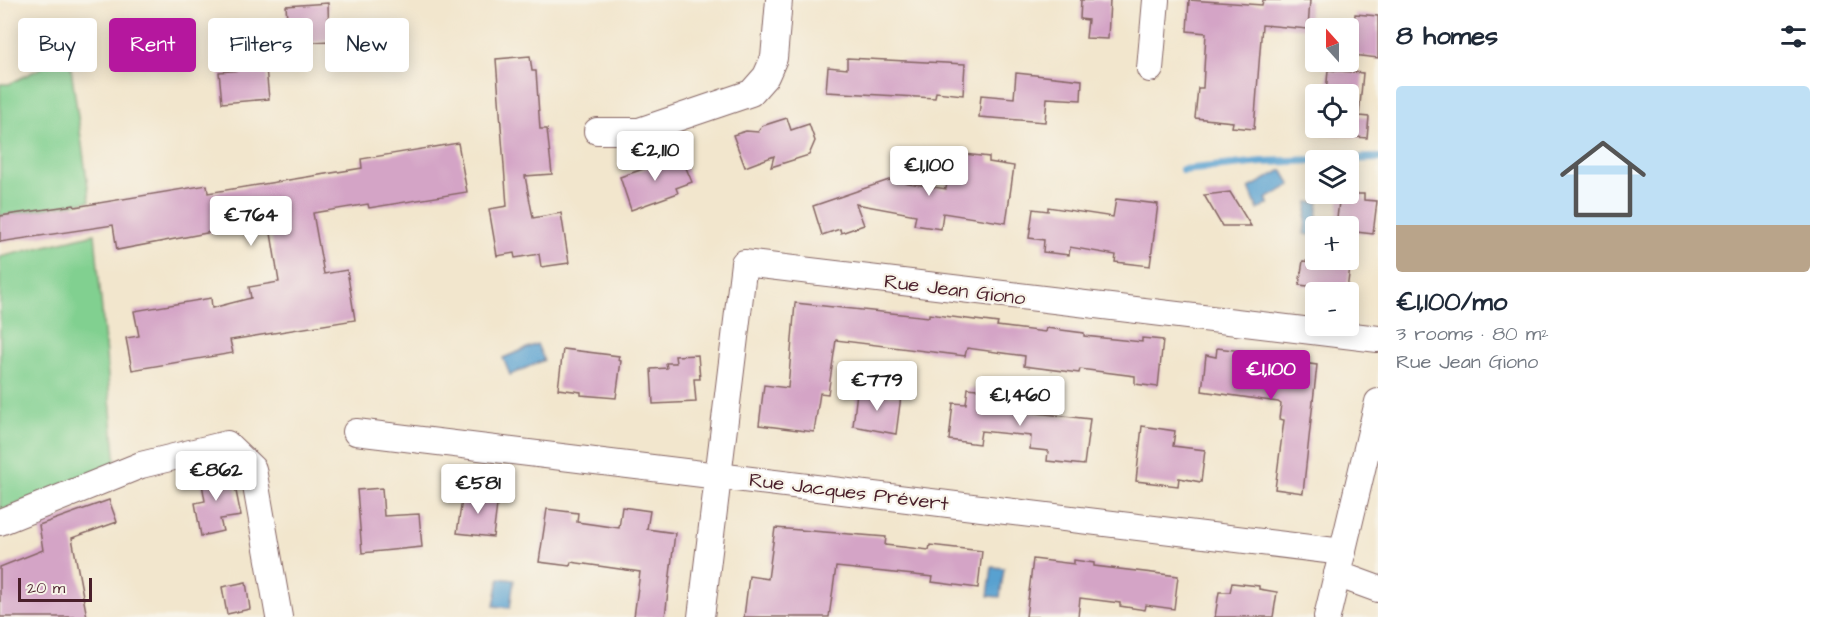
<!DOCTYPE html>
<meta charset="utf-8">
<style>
:root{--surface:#fff;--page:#f2f2f3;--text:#1f2937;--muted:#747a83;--accent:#b5179e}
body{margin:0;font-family:"Architects Daughter",sans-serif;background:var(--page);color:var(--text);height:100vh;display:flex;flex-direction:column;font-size:22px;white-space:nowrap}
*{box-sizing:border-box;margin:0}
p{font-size:20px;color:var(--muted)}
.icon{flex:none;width:33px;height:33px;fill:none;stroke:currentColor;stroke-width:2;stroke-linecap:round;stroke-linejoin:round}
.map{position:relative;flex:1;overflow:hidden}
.details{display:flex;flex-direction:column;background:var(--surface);width:450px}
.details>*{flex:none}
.top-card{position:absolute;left:18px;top:18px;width:570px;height:54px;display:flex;gap:12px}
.needle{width:39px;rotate:339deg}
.controls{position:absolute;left:1305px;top:18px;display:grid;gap:12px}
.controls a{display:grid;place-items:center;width:54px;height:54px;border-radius:6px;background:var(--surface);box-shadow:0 3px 15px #0003;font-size:30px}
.scale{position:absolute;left:18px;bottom:15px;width:74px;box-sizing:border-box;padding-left:6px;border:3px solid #4a1f2b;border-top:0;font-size:16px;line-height:21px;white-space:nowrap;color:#4a1f2b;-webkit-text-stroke:4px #f7f3e8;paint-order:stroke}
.price{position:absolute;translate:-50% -51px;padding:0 14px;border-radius:6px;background:#fff;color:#222;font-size:20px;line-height:39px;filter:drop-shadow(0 2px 3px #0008)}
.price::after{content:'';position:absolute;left:50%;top:36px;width:18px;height:14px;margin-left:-9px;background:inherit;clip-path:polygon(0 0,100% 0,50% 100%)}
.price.selected{background:var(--accent);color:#fff}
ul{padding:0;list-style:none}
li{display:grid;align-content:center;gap:12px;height:318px;padding:0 18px}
li span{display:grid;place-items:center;height:186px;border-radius:6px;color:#555}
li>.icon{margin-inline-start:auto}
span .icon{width:108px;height:108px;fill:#fffc;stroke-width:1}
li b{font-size:26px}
h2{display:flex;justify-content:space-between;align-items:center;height:72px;padding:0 18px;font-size:26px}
.chip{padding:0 21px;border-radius:6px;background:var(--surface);box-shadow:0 3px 15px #0003;font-size:21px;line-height:54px}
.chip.selected{background:var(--accent);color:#fff}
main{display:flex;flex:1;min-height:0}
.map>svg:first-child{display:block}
.green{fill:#81d090;stroke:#66785e;stroke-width:1.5}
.water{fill:#59a1d0;stroke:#52607e;stroke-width:1.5}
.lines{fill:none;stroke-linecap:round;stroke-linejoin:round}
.stream{stroke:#59a1d0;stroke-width:8}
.building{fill:#d4a4c6}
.street-casing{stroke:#856564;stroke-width:28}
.street{stroke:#fff;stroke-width:26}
.labels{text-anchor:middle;stroke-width:4.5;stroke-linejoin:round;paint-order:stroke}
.street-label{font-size:20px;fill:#4a1f2b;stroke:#f7f3e8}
</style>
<main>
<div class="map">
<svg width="1378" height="617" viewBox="0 0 1378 617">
<rect width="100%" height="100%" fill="#f7f3e8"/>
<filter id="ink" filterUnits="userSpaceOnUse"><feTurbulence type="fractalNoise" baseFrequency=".0167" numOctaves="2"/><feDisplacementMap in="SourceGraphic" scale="12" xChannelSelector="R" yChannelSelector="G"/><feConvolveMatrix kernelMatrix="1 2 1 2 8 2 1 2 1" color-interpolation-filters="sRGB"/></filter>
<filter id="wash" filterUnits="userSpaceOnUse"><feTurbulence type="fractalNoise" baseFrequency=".008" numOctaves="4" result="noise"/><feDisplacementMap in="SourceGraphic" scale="24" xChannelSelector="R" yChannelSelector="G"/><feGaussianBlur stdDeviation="1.35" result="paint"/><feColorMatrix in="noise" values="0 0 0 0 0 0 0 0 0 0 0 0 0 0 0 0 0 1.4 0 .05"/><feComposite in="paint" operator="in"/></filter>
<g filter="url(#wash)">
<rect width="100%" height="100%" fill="#f2e6cd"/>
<g class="green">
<path d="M69,54L90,201L0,216V84H9Z"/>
<path d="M95,234L116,465L0,511V257Z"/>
</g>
<g class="water">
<path d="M1282,170L1291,185L1266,199L1269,204L1258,210L1249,188Z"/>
<path d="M1308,202L1319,203L1315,236L1304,234Z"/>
<path d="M537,344L544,360L510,375L503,358Z"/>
<path d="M992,567L1004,568L1000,597L988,596Z"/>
<path d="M499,578L514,580L510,608L494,606Z"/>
</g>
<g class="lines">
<path class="stream" d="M1183,170L1262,162L1378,158"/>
</g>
<g id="blocks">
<g class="building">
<path d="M1081,0H1110L1108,39L1086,38L1088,20L1080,19Z"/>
<path d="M1189,0L1262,5L1263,0H1310L1308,29L1262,25L1254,129L1232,127L1233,122L1195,118L1198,88H1203L1206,33L1187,31Z"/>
<path d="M328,3L329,41L289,44L286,6Z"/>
<path d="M1355,14L1378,16V58L1352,55Z"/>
<path d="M530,56L532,71H536L540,129H547L552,174L525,176L533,218L561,213L569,263L541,267L539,254L515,258L514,253L497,256L489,209L507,206L496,59Z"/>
<path d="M847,58L965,64L963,95L936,92L935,98L826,92L828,67L847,69Z"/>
<path d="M266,68L269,99L222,103L219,72Z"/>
<path d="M1328,70L1363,73L1359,116L1369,117L1367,138L1322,134L1323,128H1348V94H1326Z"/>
<path d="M1016,73L1082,80L1081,100L1047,98L1045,122L979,117L981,95L1014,98Z"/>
<path d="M787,118L791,130L809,124L815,141L809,155L771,167L774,156L745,167L733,135L746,131L758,132L762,126Z"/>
<path d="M458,143L467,192L369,208L368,204L313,213L324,274L347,270L355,320L230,340L233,353L132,370L126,338L139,336L134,311L211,298L212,308L251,298L249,287L279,282L269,221L117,250L113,225L0,242V216L74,205L75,207L207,185L208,193L362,168L361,159Z"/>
<path d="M964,154L989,157V162L1014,166L1006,223L943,213L941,229L914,225L916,215L856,204L864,225L841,233L840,229L822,235L813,206L889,180L946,189L951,157H963Z"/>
<path d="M681,156L692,182L676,188L678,193L631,210L620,177Z"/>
<path d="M1230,192L1251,226H1222L1204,195Z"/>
<path d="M1340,194H1364V200L1377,201L1373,234L1348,231V226H1336Z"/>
<path d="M1116,199L1158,204L1150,266L1115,262L1116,255L1070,247L1069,255L1043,252L1044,240L1029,238L1033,209L1048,211V207L1113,217Z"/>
<path d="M1303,261L1350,267L1347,290L1299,285Z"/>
<path d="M795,303L929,317V314L998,323L997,326L1045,332L1046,328L1084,333V336L1142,342V338L1163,340L1158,387L1135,384V376L1080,369L1079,373L1024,366L1025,356L967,348L965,356L836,340L828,394L820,393L814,432L759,425L764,385L788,388Z"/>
<path d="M1217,348L1266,354L1265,358L1317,365L1303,493L1275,489L1284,420L1279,419L1281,404L1278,402L1202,391L1206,355L1216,357Z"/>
<path d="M563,349L619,356L618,360L621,361L616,398L581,395V392L558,389Z"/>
<path d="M698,355L700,379H694L696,402L653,404L651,369L667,368L666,363H676L675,356Z"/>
<path d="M968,388L1002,392L1000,409L1090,419L1084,465L1047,461L1048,451L1030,449L1031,436L981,431L979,444L949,440L953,403L966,404Z"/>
<path d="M857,392L901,396L896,434L853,426Z"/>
<path d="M1142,426L1175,431L1173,446L1205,450L1201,482L1179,478L1178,486L1136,481Z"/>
<path d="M220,468L222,483L234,481L241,516L220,519L223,531L201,536L195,503L205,501L200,472Z"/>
<path d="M382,488L384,516L419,514L422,547L362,553L357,490Z"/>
<path d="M463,493L498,497L493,537L457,533Z"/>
<path d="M109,500L117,522L72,538L87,617H0V567L43,550L39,525Z"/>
<path d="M622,507L650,511L647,529L675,533L665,617H634L640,572L571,562L570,566L539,562L547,509L578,513L577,522L619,528Z"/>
<path d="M775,528L886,537L885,545L929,550L930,545L982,551L978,588L932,582L933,577L836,567L829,617H744L749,576L768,579Z"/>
<path d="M1033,559L1074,564V560L1094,563V566L1178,576L1174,609L1146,605L1145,610L1120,606V603L1080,598L1078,617H1026Z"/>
<path d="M246,582L250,609L227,614L222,587Z"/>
<path d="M1232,583L1259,586V589L1277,592L1273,617H1215L1219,592H1230Z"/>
</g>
</g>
</g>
<g filter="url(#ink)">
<use href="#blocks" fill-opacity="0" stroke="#856564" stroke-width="1.5"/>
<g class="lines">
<defs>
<g id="street">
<path d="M1150,69L1156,0"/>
<path d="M597,131H639L751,93L766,76L774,58L779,0"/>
<path d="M356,432L1343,552"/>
<path d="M0,522L141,465L227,444L253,469L279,617"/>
<path d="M1337,574L1378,589"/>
<path d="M701,617L744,263L1378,339"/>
<path d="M1327,617L1378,402"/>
</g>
</defs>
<use href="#street" class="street-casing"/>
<use href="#street" class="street"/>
</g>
</g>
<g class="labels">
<g class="street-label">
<text transform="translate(955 289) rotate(7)" y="7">Rue Jean Giono</text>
<text transform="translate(849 491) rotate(7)" y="7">Rue Jacques Prévert</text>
</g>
</g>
</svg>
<div class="controls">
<a><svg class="needle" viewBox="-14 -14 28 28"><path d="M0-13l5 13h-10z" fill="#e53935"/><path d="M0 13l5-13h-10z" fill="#747a83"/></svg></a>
<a><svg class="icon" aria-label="locate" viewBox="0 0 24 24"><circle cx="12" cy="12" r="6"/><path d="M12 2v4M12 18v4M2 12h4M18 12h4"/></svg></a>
<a><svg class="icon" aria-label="layers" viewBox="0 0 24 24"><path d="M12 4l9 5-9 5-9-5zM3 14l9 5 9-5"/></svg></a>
<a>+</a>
<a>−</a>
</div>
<div class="scale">20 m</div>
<b class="price" style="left:655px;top:182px">€2,110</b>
<b class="price" style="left:929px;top:197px">€1,100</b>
<b class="price" style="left:251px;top:247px">€764</b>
<b class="price selected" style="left:1271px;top:401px">€1,100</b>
<b class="price" style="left:877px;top:412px">€779</b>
<b class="price" style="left:1020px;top:427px">€1,460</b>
<b class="price" style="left:216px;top:502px">€862</b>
<b class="price" style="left:478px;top:515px">€581</b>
<div class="top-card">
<a class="chip">Buy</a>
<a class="chip selected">Rent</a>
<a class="chip">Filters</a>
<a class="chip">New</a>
</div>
</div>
<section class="details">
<h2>8 homes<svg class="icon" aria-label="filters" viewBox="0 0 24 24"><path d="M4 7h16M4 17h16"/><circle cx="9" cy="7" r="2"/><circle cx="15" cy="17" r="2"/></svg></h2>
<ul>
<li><span style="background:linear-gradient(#bfe0f5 75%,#b9a48a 0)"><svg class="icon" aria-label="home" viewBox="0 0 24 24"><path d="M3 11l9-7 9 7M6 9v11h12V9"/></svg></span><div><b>€1,100/mo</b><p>3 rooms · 80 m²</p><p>Rue Jean Giono</p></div></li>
</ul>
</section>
</main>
